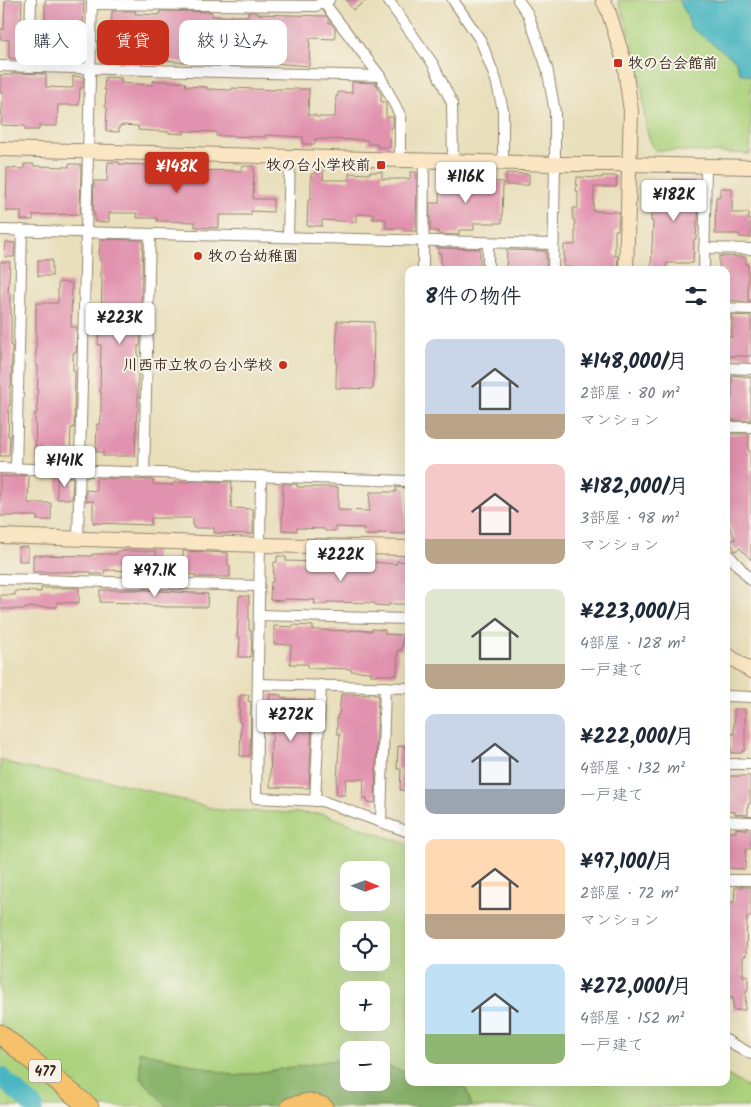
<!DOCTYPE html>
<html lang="ja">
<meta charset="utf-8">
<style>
:root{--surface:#fff;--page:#f2f2f3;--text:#1f2937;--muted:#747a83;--accent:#c8321e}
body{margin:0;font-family:Kalam,"Klee One",sans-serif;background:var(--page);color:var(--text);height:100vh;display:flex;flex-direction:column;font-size:19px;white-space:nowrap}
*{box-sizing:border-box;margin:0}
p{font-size:16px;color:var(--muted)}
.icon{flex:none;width:28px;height:28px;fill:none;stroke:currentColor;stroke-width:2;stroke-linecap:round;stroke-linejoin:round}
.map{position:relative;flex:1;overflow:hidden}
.side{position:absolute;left:405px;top:266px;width:325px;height:820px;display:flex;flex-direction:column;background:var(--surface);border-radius:10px;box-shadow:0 5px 20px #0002}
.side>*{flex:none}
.hud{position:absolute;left:15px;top:20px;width:315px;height:45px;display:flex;gap:10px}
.needle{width:32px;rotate:91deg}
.tools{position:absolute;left:340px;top:861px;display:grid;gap:10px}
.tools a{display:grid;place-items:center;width:50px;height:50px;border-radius:10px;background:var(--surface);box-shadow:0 5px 20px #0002;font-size:25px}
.price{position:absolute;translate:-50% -42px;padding:0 11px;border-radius:5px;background:#fff;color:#222;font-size:16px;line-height:32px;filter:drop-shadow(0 1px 2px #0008)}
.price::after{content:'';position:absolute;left:50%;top:30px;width:15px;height:11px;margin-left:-8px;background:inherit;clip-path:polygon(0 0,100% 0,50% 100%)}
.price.active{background:var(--accent);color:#fff}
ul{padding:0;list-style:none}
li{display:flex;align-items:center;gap:15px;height:125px;padding:0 20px}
li span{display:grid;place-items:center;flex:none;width:140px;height:100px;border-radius:10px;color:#555}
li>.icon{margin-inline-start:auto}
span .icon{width:60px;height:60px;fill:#fffc;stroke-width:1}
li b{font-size:21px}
h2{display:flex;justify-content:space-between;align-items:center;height:60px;padding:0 20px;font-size:21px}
.pill{padding:0 18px;border-radius:10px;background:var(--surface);box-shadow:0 5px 20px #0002;font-size:18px;line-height:45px}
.pill.active{background:var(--accent);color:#fff}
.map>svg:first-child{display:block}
.green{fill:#acd27d;stroke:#747e4e;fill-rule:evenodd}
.forest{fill:#89b46c;stroke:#626f45}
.water{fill:#48b6c1;stroke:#427070}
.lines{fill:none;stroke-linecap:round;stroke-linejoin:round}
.river{stroke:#48b6c1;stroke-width:19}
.building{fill:#e192ae}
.street-casing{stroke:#92846c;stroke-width:12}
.secondary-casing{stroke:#92846c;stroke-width:16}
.highway-casing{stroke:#92846c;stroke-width:21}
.street{stroke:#fff;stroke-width:10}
.secondary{stroke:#fbe6c4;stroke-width:14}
.highway{stroke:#f5c16b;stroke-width:19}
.poi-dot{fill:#c8321e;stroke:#f7f3e8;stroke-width:2}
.labels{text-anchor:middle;stroke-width:4;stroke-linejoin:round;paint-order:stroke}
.shield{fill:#f7f3e8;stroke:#73665b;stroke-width:1}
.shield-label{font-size:14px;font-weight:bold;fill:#3b2a1e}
.poi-label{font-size:15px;font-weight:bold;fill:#3b2a1e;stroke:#f7f3e8;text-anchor:start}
</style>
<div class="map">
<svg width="751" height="1107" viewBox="0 0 751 1107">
<rect width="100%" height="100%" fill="#f7f3e8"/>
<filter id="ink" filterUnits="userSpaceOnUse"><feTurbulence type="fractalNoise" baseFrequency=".02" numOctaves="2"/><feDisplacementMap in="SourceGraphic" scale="10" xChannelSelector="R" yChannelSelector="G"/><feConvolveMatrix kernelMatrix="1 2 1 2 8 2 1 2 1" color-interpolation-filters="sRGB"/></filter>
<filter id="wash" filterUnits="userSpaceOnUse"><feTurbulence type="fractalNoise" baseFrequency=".0096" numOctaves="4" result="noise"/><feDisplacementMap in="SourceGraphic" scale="20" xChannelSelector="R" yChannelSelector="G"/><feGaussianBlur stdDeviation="1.12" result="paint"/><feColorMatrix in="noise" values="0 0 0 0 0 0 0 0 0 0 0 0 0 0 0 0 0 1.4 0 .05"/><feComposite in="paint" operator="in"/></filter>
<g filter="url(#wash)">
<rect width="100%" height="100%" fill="#e9dfbb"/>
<g class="green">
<path d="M618,0H751V154L655,150C642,132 644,96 640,75C636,49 626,25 618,0Z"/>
<path d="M0,759L17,766L120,783L219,810L323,814L409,845V1073L381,1065V1050H349V1058L236,1076L139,1051L141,1078L167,1107H0ZM349,870H381V902H349ZM349,930H381V962H349ZM349,990H381V1022H349Z"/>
<path d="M726,1074L751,1089V1107H472L466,1088L446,1083L726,1082Z"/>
</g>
<path class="forest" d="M139,1051L236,1076L349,1058V1082H381V1065L409,1073V1082L446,1083L466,1088L472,1107H167L141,1078Z"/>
<path class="water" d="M678,0H751V77L740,73L735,60L690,27L686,13Z"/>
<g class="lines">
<path class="river" d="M0,1076L34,1107"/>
</g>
<g id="blocks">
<g class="building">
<path d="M5,0H22L20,42H23L22,60L9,58V40L0,39V29H4Z"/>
<path d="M45,0H84L82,57L57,56V58L36,57L37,40L45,41Z"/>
<path d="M346,0H367L353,10Z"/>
<path d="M112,11H136L135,14L160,15V11L212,12V16L231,17V16H248V12H258V14L326,16L329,21V23H331L335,29V39L310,38L309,66L237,60V65H225V63L175,62V61L155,60L156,36L136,35H120L119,52H114V60H106V41H111Z"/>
<path d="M12,73L46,74V87L73,88V76L83,77V88H80L79,105H58L57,126H39V130H25V126L1,125L3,93H0V75H12Z"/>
<path d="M105,77L121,78V83L153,85V81H166L186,83L185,86L207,87V89L232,90V88L275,90V89H309L308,115H316V117H335L336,96H338V92L352,93V82L376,83L379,91L381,94V102H386V117H393V127H391L390,147H377V144H368V140L315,139V144H303V137L265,135V137L225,136H216V132L184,131V134L169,133L170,132L138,130V126L122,125V126H119V132L106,131L107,107H105L106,90H104Z"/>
<path d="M108,162H119V164L148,165V167L174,168V170H186L242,171V166H254L253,199H273V212L251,211V215H219V228L195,227V222L157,221V218H137V213H109V222H95V214H93L94,181H107Z"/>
<path d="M24,164H34V166L69,167V164H81L80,214L33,215V220H21V211H6L7,168L24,169Z"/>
<path d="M315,167L324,168L323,180H349V173L369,174V172H382V179H410V172H417L416,231H405V228H386V219H373L374,214H356V222L322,220V226H307L308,200H311V174H315Z"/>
<path d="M440,173H452V175H478V181L503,182L502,223H474V230H459V235L438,234V231H430V203H439Z"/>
<path d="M506,173L529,174V185H506Z"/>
<path d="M602,176H617L616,187H594L593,211L619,212L618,230H615V256H618L617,270H574V267H564V245H575V220H573V208H578V191H576L577,177L602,178Z"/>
<path d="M673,179L699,180L698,221H697L696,239H694L693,263H667L666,270H651L653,221H651V201L648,200V185L673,186Z"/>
<path d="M720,188H732V213H749V220H751V238L739,237V234H715L716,197H720Z"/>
<path d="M100,239L143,240L140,346H138V412H137L135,456H103V452H96L97,424H100L101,417V392H100L101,345H98L99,325H101L102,277H101V260H99Z"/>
<path d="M6,242L15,243L14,257H5Z"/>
<path d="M438,248L480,249V270H441V253H438Z"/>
<path d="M507,250L546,251V270H506Z"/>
<path d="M719,256L746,257V264H748V300H751V302L726,300V270H719Z"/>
<rect x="38" y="260" width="14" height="16"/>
<path d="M0,262H10L8,293H10V308H11V346H12L11,386H10V406H9L8,436H10L9,456H0Z"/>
<path d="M58,282L72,283L71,327H77L76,353H73V371H75L74,428H71L70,452L47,451V455H36L35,413H37L38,366L36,365V303H58Z"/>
<path d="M731,315L751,316V356H726V337H732V319H731Z"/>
<path d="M337,321L374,322L373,389L336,388Z"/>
<path d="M732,375L751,377V420H726V398H732Z"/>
<path d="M726,434H749L748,451H750V466L751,476V560L740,548L735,551L730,541L735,539L726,518Z"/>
<path d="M18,475L29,476L28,503H51V520H37V516H0V476L16,477Z"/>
<path d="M57,477H73L72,499H57Z"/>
<path d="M96,478L153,480V484L174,485V482H189V481L232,482L231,508L253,509V534L214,533V528H193V518H151V525L93,523V501H86V490L96,491Z"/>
<path d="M283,484H297V487H338V510L369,511L370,492H396V487L406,488V534L378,533V535H364V528L335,527V531H325V529L297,528V531L282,530Z"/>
<rect x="19" y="547" width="9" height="14"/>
<path d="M117,551H156V562H183V551L228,553V565H230V577H195V575L140,573V571L105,570L104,574H91V572H33V555L92,556V554H117Z"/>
<path d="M277,556L286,557V561L314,562V560H335V556H344V560L369,561V562L397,564V561L409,562V604H389V606L375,605V603L327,602L326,604H314L315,600L284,599V601L270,600L271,582H273L274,562H277Z"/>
<path d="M41,588H79V603L57,602V607H30L29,608H26V609H0V595H15V591L41,592Z"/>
<path d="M100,590H145L208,594L207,607H165L132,603L100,602Z"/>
<path d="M239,596H249V630H251V639H252L251,657H239L240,637H237Z"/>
<path d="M293,625L313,626V630H324L351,631V630L372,631V629L385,630V634L403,635L402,650H398L397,675H371V672L351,671V669L323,668V669L308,668V664H290L291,645L274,644V626L293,627Z"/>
<path d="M270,694L281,695V697L286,698L285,699L313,700L309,788L270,787L271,741H272L273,715V704H269Z"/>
<path d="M341,694L378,695L375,803L367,802V798H363L364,779H346L345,795H336L340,734H337V715H339Z"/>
<path d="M240,695H249L248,701L251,702L250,756H240L241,722H239Z"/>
<path d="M734,709H745V751H742V753H731V734H734Z"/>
<path d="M398,746L409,747V791L400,790L401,769H397Z"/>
<path d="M726,776H750V804H748V815L735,814V812L726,811Z"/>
<path d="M736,828L751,830V849H746L745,869L726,868V832H736Z"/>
<path d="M735,887H751V917H747L746,956H743V976H748V991H746L745,1010H733V998H726V902H734Z"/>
</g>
</g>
</g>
<g filter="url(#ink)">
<use href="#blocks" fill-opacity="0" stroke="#92846c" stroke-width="1"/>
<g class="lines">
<defs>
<g id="street">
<path d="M322,0L380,76L400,115V160"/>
<path d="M388,0L433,64L452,103L453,161"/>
<path d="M453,0L481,41L496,80L503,110V163"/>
<path d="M518,0L528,14L547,68L555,112V164L553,270"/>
<path d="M92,4L315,6L324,3L329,0"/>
<path d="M0,66L380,76"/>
<path d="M29,67L31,0"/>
<path d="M0,230L553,244"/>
<path d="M288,237L290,157"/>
<path d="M704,248L751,249"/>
<path d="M423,270L424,160"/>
<path d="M488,270V242"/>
<path d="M704,270L706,167"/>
<path d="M726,308L751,309"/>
<path d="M726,368L751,369"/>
<path d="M726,427H751"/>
<path d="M0,468L409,481"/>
<path d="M16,469L22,230"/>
<path d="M144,473L150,234"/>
<path d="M261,476L256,798L322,801L409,832"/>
<path d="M78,538L92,0"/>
<path d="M726,552L751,580"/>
<path d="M0,579L259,586"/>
<path d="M259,615L409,619"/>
<path d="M258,684L409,688"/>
<path d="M726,696L751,697"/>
<path d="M726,764H751"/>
<path d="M315,801L321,685"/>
<path d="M726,821L751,822"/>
<path d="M381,822L385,687"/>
<path d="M726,880H751"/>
<path d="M726,1040L751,1054"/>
</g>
<g id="secondary">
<path d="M603,0L608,10L624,61L631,111L626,270"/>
<path d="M0,149L555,164H630L751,167"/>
<path d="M0,536L260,545L409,548"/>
<path d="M726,654L751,671"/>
</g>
<g id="highway">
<path d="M0,1034L89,1107"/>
<path d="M291,1107L309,1103L323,1107"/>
</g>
</defs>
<use href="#street" class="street-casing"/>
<use href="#secondary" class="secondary-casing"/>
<use href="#highway" class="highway-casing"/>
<use href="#street" class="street"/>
<use href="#secondary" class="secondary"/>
<use href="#highway" class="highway"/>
</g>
</g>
<g class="poi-dot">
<rect x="613" y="58" width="10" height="10" rx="2.5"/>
<rect x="376" y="160" width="10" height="10" rx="2.5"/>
<circle cx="198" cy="256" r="5"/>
<circle cx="283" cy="365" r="5"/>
</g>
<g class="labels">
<rect class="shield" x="29" y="1059.5" width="32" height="23" rx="4"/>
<g class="shield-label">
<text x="45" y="1076">477</text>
</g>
<g class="poi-label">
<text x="628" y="68">牧の台会館前</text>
<text x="371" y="170" text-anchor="end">牧の台小学校前</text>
<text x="208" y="261">牧の台幼稚園</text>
<text x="273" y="370" text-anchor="end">川西市立牧の台小学校</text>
</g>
</g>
</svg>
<div class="tools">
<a><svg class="needle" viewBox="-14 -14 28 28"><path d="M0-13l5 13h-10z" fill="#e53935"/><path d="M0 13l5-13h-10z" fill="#747a83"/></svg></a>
<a><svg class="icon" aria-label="locate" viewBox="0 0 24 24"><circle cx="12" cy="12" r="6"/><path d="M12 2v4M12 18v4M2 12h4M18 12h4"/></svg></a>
<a>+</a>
<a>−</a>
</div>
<b class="price active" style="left:177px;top:194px">¥148K</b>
<b class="price" style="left:466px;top:204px">¥116K</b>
<b class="price" style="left:674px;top:222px">¥182K</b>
<b class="price" style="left:120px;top:345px">¥223K</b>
<b class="price" style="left:65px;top:488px">¥141K</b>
<b class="price" style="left:341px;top:582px">¥222K</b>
<b class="price" style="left:155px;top:598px">¥97.1K</b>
<b class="price" style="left:291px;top:742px">¥272K</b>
<div class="hud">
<a class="pill">購入</a>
<a class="pill active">賃貸</a>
<a class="pill">絞り込み</a>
</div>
<section class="side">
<h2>8件の物件<svg class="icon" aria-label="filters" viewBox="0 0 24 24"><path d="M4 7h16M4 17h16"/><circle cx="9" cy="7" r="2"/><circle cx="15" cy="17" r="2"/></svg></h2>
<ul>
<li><span style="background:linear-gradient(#c9d6e8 75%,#b9a48a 0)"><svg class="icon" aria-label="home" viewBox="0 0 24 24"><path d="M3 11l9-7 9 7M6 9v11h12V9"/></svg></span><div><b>¥148,000/月</b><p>2部屋 · 80 m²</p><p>マンション</p></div></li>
<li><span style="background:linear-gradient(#f6c9c9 75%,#b9a48a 0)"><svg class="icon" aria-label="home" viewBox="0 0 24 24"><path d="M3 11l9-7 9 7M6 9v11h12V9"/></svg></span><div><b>¥182,000/月</b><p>3部屋 · 98 m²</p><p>マンション</p></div></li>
<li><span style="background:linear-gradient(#dfe7d0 75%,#b9a48a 0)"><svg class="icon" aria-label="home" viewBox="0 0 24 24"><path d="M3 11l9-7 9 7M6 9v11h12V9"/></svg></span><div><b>¥223,000/月</b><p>4部屋 · 128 m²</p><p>一戸建て</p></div></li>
<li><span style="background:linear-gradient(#c9d6e8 75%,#9aa5b1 0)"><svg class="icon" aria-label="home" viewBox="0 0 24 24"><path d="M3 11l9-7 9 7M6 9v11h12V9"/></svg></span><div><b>¥222,000/月</b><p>4部屋 · 132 m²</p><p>一戸建て</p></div></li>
<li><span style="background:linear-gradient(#ffd9b3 75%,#b9a48a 0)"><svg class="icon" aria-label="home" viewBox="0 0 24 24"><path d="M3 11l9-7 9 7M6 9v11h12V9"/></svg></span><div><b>¥97,100/月</b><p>2部屋 · 72 m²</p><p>マンション</p></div></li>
<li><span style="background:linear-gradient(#bfe0f5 70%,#8fb573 0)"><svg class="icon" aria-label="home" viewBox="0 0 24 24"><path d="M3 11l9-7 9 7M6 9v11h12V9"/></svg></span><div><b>¥272,000/月</b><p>4部屋 · 152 m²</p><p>一戸建て</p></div></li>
</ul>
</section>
</div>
